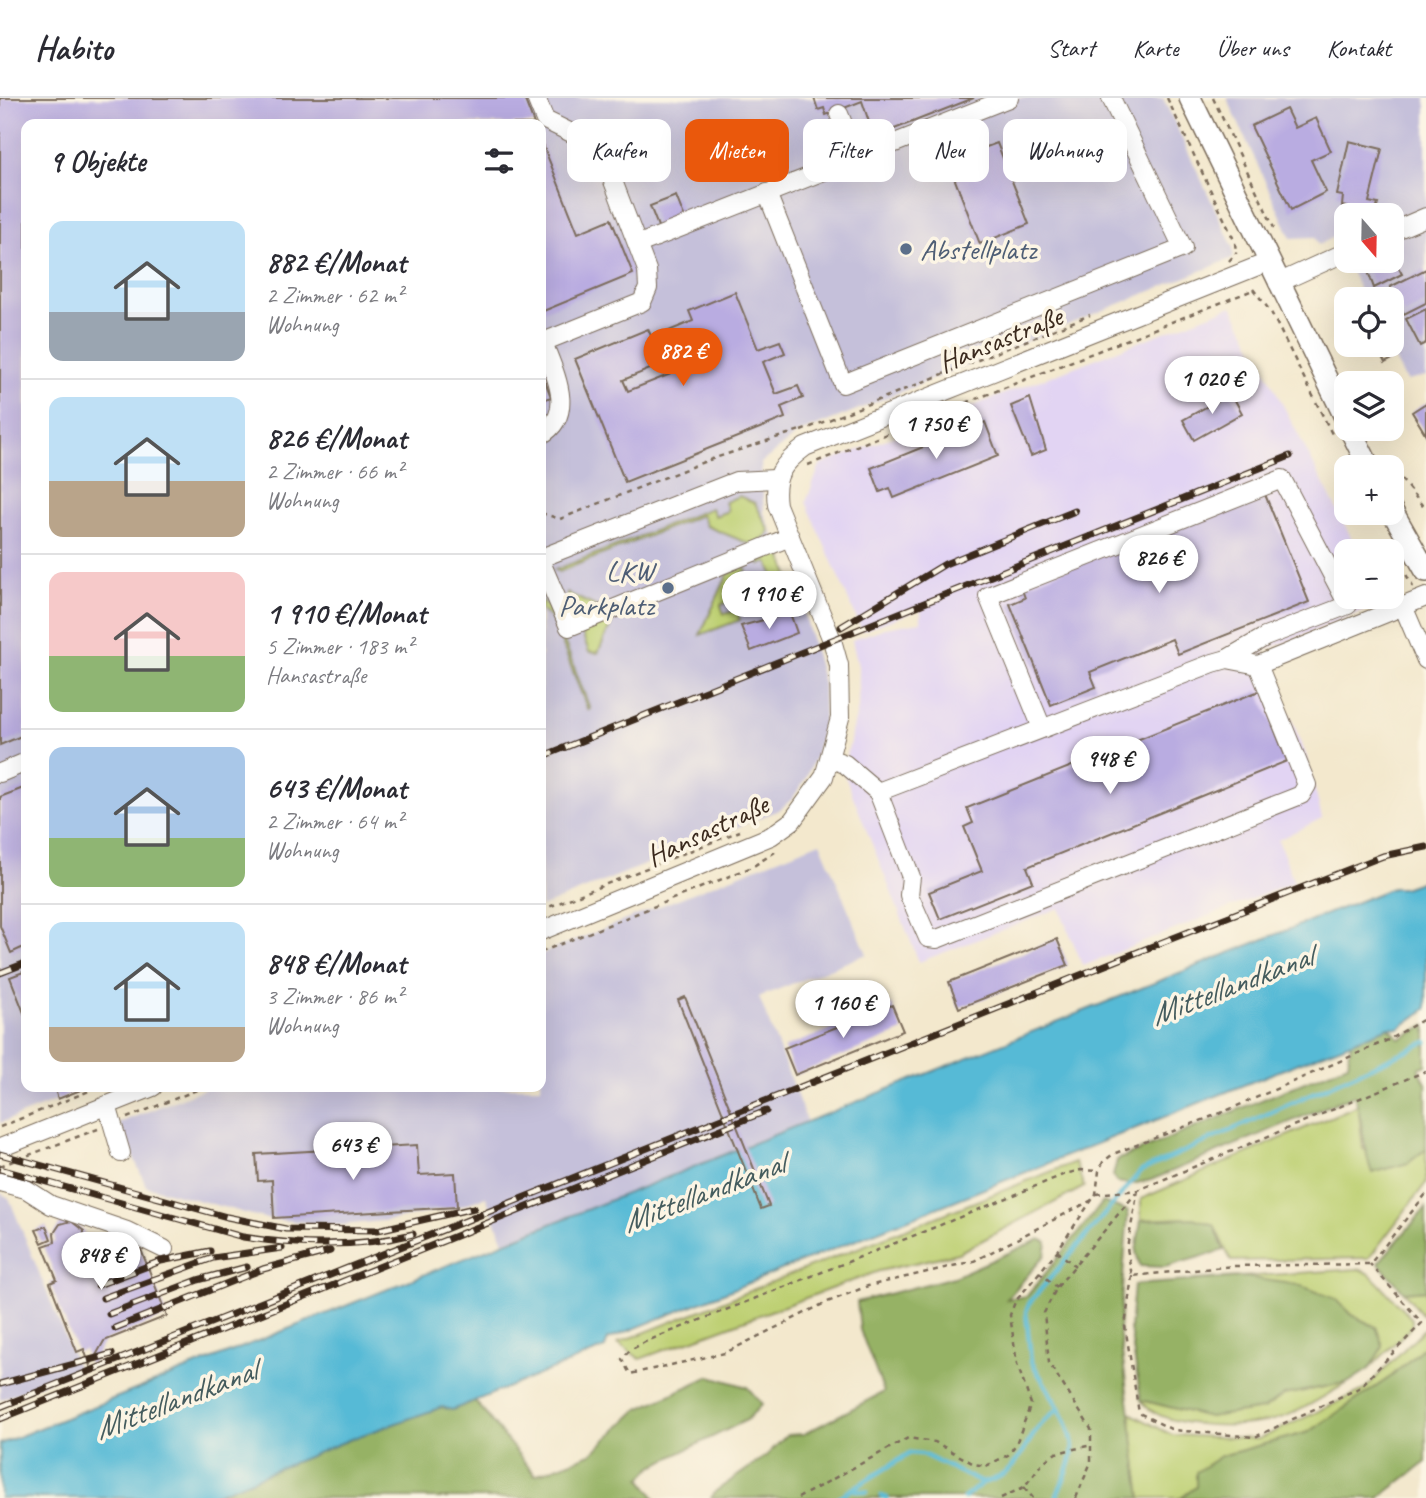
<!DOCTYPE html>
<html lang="de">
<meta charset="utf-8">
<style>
:root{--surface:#fff;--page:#f7f7f7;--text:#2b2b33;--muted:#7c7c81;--line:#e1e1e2;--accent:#ea580c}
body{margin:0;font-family:Caveat,sans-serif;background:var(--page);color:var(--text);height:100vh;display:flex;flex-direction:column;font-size:26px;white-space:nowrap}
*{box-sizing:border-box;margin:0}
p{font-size:23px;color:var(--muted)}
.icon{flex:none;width:38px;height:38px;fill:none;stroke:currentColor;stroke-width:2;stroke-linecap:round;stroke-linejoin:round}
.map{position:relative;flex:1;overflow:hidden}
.side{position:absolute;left:21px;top:21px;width:525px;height:973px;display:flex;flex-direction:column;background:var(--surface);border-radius:14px;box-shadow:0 7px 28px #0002}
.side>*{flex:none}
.banner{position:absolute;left:567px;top:21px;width:665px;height:63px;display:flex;gap:14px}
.needle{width:46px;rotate:160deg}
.tools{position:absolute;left:1334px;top:105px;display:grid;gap:14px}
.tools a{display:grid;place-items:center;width:70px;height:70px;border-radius:14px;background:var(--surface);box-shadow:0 7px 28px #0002;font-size:35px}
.price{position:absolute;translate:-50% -60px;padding:0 16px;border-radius:24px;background:#fff;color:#222;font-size:23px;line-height:46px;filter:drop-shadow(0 2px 4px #0008)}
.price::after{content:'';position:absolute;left:50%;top:42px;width:21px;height:16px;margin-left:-10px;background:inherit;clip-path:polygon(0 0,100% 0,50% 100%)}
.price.selected{background:var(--accent);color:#fff}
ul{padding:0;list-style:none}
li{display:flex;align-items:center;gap:21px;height:175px;padding:0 28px}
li+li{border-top:2px solid var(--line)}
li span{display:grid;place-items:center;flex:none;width:196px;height:140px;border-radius:14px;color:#555}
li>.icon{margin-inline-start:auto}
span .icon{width:84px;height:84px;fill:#fffc;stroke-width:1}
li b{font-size:30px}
h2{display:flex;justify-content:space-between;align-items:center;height:84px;padding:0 28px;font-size:30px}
.tag{padding:0 24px;border-radius:14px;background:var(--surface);box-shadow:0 7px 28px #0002;font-size:24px;line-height:63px}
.tag.selected{background:var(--accent);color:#fff}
header{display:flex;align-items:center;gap:42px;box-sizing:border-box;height:98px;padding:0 35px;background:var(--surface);border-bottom:2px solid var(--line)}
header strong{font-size:33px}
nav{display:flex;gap:38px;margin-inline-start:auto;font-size:24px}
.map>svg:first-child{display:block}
.built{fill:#e2d4f3}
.industrial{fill:#c5c0da}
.green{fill:#bed073;stroke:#7c7d48;stroke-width:2}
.forest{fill:#96b265;stroke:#686e42;stroke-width:2}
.water{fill:#57bad6;stroke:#49727a;stroke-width:2}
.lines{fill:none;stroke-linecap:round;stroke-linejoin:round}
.stream{stroke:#57bad6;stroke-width:4.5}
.building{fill:#b9ace1;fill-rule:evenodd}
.minor-casing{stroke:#7b6c5b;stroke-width:20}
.major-casing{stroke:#7b6c5b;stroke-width:24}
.path{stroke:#7b6c5b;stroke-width:2.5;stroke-dasharray:5 5;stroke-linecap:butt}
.minor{stroke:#fff;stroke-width:18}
.major{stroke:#fff;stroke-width:21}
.rail-casing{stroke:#3b2a1e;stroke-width:7}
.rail{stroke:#fcf5e5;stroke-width:4.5;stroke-dasharray:13;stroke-linecap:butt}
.service-dot{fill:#5c6f8a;stroke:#fcf5e5;stroke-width:2.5}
.labels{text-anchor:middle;stroke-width:7;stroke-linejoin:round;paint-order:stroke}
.service-label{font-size:30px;fill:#4e5e75;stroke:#fcf5e5;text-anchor:start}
.street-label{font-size:30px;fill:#3b2a1e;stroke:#fcf5e5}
.water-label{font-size:32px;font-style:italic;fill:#455c5e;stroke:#fcf5e5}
</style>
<header>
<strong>Habito</strong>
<nav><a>Start</a><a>Karte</a><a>Über uns</a><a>Kontakt</a></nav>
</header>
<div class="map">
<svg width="1426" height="1400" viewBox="0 0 1426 1400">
<rect width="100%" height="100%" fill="#fcf5e5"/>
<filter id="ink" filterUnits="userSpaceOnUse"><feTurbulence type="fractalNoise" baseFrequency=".0143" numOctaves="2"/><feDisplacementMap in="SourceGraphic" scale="14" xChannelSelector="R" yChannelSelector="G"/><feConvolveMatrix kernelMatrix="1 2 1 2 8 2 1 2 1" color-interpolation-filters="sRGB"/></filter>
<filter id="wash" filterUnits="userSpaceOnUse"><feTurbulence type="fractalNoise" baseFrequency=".00686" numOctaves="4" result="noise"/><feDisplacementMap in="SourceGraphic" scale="28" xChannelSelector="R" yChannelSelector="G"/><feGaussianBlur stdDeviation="1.57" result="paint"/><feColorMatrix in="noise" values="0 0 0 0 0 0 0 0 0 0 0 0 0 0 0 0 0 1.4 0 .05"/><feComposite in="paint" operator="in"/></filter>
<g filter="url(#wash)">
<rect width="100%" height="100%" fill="#f3e8cd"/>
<path class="built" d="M1232,208L1353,443L1357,441L1363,453H1346V499H1385L1387,503L1264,553L1306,657L1322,720L1278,742L1294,784L1083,868L1059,810L919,864L843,673L858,610L859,573L852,542L885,530L921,524V511L862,533L806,404L820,367Z"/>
<g class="industrial">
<path d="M0,0H1163L1233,149V160L797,336L761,365L764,415L800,499L823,585L824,622L817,654L805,682L792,701L779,712L541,809V26H26V989H91L0,1025Z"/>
<path d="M1227,0H1426V279L1406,283L1387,247H1391V201H1364L1346,163H1391V117H1346V162L1334,139L1319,147L1315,139L1291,140Z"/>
<path d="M820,744L867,856L759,899L807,1024L504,1144L486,1099L457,1109L392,1122L340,1127L267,1121L146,1088L119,1025L209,989H541V856Z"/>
<path d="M0,1095L9,1100L78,1271L0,1302Z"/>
</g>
<g class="green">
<path d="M739,398L755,405L770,433L765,440L752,447L706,428L701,417L559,474L555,472L711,410L715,418L728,413L725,404Z"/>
<path d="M772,455L781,457L798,499L774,508L769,498L780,492L776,483L767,487L765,482L774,478L768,464L760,467V460Z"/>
<path d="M742,467L747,473L740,476L745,489L753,486V492L743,495L740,486L726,491L730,503L721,507L724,516L737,512L740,522L700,537L728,476Z"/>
<path d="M567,495L597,509C583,518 564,514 567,495Z"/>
<path d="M541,501L553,514L590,611L588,612L553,522L541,512Z"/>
<path d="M614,520L598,555L589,554L581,532Z"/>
<path d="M1358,1007L1363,1051L1408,1065L1426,1051V1085L1369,1160L1231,1163L1214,1127L1193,1120L1141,1122V1101Z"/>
<path d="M1075,1064L1084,1089L958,1155L879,1173L640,1261L618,1245Z"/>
<path d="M1359,1171L1370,1176L1412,1221V1228L1369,1271L1383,1248L1376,1229L1351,1217L1336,1201L1193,1182Z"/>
<path d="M1426,1192V1221L1404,1194Z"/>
<path d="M1426,1229V1247L1392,1278L1309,1334L1221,1358L1196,1389L1181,1400H1141L1130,1315L1172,1337L1259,1341L1364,1292Z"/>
<path d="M1349,1284C1323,1298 1295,1319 1265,1324C1235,1330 1158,1331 1141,1302L1209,1319L1263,1311L1284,1297Z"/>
</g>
<g class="forest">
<path d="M1426,927V967L1419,970L1426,986V1051L1408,1065L1372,1075C1362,1049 1364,1022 1354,997L1151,1082L1132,1086L1116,1084L1113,1078L1117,1062L1348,966L1351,944L1389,929L1400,941Z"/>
<path d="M1103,1104L1128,1113L1119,1232L1141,1400H711L716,1393L766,1358L787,1337L804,1336L884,1294L860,1232L857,1204L954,1179L1040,1141L1047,1144L1045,1157L1007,1201L1027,1198Z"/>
<path d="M1426,1110V1192L1404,1194L1378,1165Z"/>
<path d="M1193,1120L1214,1127L1224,1152L1165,1169L1140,1168L1136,1154L1141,1122Z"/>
<path d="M1244,1179L1299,1187L1336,1201L1351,1217L1376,1229L1383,1248L1369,1271L1349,1284L1284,1297L1263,1311L1209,1319L1141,1302L1130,1231L1134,1187Z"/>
<path d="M1426,1247V1364L1379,1400H1181L1196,1389V1374L1221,1358L1309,1334L1392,1278Z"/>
<path d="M710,1278L747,1289L762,1306L747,1322L653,1368L641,1380L655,1400H207L351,1341L442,1309L452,1312L475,1303L535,1377L591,1356L637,1312Z"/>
</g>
<path class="water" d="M1426,782V911L1399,930L1389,929L608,1241L605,1250L452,1312L442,1309L351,1341L207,1400H0V1346L1392,790H1403Z"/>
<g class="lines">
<g class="stream">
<path d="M855,1392L867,1394"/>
<path d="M881,1398L887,1400"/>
<path d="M838,1400L910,1355L922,1356L982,1385C1016,1378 1020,1354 1039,1329C1044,1322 1052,1316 1059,1310L1031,1263L1026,1214L1030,1204L1141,1073L1426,944"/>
<path d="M964,1400L982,1385"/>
<path d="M1056,1400C1073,1357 1082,1353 1059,1310"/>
</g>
</g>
<g id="blocks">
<g class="building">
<path d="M0,0H524L534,26H26V636L0,647Z"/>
<path d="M814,0H974L874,39L862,3L826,17L824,10L818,12Z"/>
<path d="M1286,11L1295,30L1316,20L1331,53L1311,62L1326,94L1291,112L1251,28Z"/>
<path d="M966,35L973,54L997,45L1029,126L980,146L948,64L961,59L953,40Z"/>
<path d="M541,42L578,135L611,121L633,176L541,214Z"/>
<path d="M1349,43L1382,51L1369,104L1378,106L1375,116L1342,108L1343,98L1337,97Z"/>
<path d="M676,98L685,121L659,131L650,108Z"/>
<path d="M1391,156L1402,176L1374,190L1365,165L1391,163Z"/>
<path d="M1426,171V205L1404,216L1390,189Z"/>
<path d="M735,194L758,251L780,243L785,255L763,264L776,296L798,288L803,300L781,309L785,320L625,384L575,261L648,231L652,240L693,223L689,213ZM667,264L671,276L628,293L623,282Z"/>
<path d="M1426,211V245L1420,248L1406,221Z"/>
<path d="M1391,240L1400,257L1385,265L1376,247H1391Z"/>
<path d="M541,273L551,299L541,303Z"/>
<path d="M1231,295L1242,315L1194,342L1183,322Z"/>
<path d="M1030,300L1046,352L1031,358L1011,308Z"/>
<path d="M1426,305V337L1412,314Z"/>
<path d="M985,324L998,358L894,400L890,390L880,394L871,370Z"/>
<path d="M1264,394L1309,504L1178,556L1172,541L1090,574L1096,589L1051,607L1010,506L1025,500L1021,489Z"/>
<path d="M790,515L797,535L751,553L741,528Z"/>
<path d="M1259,593L1287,663L1027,769L1033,784L940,821L929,794L982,773L964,729L973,725L967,710Z"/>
<path d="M26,689V848L11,855L0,828V699Z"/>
<path d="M1057,841L1068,867L959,910L949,884Z"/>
<path d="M26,873V920L10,879Z"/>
<path d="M685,899L769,1108L761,1111L678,902Z"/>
<path d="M892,907L903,933L795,977L784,950Z"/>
<path d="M54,989H88L58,1001Z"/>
<path d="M417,1047L419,1077L455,1075L457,1109L274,1120L272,1082L258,1083L256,1056Z"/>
<path d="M71,1123L84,1133L83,1144L76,1151L84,1171L140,1149L167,1218L104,1243L90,1268L84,1251L77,1254L50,1185L57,1182L43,1148L55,1144L54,1135L60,1126Z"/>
<path d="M46,1128L51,1141L42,1145L36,1132Z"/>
</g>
</g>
</g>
<g filter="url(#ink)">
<use href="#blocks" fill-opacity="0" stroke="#7b6c5b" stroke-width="2"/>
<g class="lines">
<defs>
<g id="minor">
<path d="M536,0L545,22L600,49L647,172L648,190L642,204L543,244C554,274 577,316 541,337"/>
<path d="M839,16L857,60"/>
<path d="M767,95L843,286L1183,150L1111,0"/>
<path d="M1391,134L1426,119"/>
<path d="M639,146L1009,0"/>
<path d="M1278,185L1346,154"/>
<path d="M541,460L736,383L775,381"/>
<path d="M541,464L569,529L790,439"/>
<path d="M1403,508L1426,562"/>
<path d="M1042,630L988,498L1282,381L1348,507L1265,539L1227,561"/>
<path d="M831,661L845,666L878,694L1213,565L1227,561L1258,567L1426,499"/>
<path d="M0,675L26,664"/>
<path d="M878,694L911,779L909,797L928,840L937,841L1301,697L1307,687L1258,567"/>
<path d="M541,833L771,738L792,723L824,679L840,620L839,567L832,542L777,407C773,378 782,366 805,349L1268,164"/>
<path d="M107,1007L121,1055"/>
<path d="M0,1050L153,989"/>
<path d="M0,1084L26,1091L51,1107L127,1133L164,1151"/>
</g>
<g id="major">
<path d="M1190,0L1346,321"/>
<path d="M1350,331L1369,369"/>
<path d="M1391,411L1426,473"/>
</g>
</defs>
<use href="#minor" class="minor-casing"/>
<use href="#major" class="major-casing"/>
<g class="path">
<path d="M1167,0L1235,144L1236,156"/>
<path d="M1213,0L1274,130"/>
<path d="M1229,163L1236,155"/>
<path d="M1253,191L1271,214L1333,338"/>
<path d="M801,333L1090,217"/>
<path d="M808,367L1253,192"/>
<path d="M1401,381L1426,412"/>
<path d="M541,415L560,421L706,363L800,332"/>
<path d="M1387,442L1413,489"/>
<path d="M541,812L740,733"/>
<path d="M541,854L752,769L775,754"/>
<path d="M127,1020L204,989"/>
<path d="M0,1029L99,989"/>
<path d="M0,1068L98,1031"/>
<path d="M1138,1092L1127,1150L1132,1178L1234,1168L1370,1166L1426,1096"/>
<path d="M1096,1096L1138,1092L1426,973"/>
<path d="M1092,1102L974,1163L868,1188L825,1205L725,1255L630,1276L622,1261L630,1252L647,1243C786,1188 926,1134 1065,1076L1081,1072L1099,1073"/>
<path d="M1057,1153L1075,1168"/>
<path d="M1039,1174L1057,1189"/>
<path d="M1132,1178L1125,1228L1139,1315L1173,1332L1255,1339L1359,1290L1422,1225L1370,1166"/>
<path d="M1024,1389L1033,1400"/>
<path d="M798,1400L908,1340L935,1344L974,1366L986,1368L1008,1357L1016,1346L1031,1306L1017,1266L1010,1217L1015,1204L1057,1153L1096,1096L1099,1073L1103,1064L1113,1056L1221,1015L1388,942L1426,920"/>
<path d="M1001,1400L1024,1389L1043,1364L1056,1355L1092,1347"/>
<path d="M1076,1400L1091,1364V1331L1049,1265L1044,1215L1057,1189L1136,1095"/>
</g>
<use href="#minor" class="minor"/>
<use href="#major" class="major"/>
<defs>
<g id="rail">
<path d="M841,529L945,466L1075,413"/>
<path d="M541,659L1290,358"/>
<path d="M0,875L26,865"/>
<path d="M0,1056L227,1119L286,1131L378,1132L474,1110"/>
<path d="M0,1071L243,1139C300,1148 357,1150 413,1136"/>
<path d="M98,1187L161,1163L210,1153"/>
<path d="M314,1195L766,1013"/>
<path d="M103,1200L213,1160L282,1150"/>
<path d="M109,1216L198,1182L247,1169"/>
<path d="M115,1230L263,1171L330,1153"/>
<path d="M0,1286L112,1256"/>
<path d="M0,1309L1158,846L1383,758L1426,749"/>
<path d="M0,1321L323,1191"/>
</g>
</defs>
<use href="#rail" class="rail-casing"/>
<use href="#rail" class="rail"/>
</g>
</g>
<g class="service-dot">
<circle cx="906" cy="151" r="7"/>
<circle cx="668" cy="490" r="7"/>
</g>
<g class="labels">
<g class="service-label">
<text x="920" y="161">Abstellplatz</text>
<text x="654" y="483" text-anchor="end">LKW<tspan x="654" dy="34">Parkplatz</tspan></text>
</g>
<g class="street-label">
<text transform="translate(1000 241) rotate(-22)" y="10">Hansastraße</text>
<text transform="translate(707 732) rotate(-25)" y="10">Hansastraße</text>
</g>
<g class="water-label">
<text transform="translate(1231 887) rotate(-21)" y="11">Mittellandkanal</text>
<text transform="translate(703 1094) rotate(-21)" y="11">Mittellandkanal</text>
<text transform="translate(175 1301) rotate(-21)" y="11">Mittellandkanal</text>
</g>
</g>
</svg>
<div class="tools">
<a><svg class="needle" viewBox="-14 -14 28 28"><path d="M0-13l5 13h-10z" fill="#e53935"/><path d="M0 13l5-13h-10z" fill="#7c7c81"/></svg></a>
<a><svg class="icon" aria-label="locate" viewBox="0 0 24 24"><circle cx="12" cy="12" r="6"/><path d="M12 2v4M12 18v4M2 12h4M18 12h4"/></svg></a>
<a><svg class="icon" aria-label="layers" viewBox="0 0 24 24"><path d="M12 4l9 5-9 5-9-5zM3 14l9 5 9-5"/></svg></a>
<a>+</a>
<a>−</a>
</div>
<b class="price selected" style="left:683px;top:290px">882 €</b>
<b class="price" style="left:1212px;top:318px">1 020 €</b>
<b class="price" style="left:936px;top:363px">1 750 €</b>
<b class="price" style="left:1159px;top:497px">826 €</b>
<b class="price" style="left:769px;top:533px">1 910 €</b>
<b class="price" style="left:1110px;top:698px">948 €</b>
<b class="price" style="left:843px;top:942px">1 160 €</b>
<b class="price" style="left:353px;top:1084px">643 €</b>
<b class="price" style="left:101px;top:1194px">848 €</b>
<div class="banner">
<a class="tag">Kaufen</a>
<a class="tag selected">Mieten</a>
<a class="tag">Filter</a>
<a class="tag">Neu</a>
<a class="tag">Wohnung</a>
</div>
<section class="side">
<h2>9 Objekte<svg class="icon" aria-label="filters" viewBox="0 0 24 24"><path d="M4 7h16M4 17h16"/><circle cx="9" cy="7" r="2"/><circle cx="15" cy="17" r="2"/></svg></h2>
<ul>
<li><span style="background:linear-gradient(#bfe0f5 65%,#9aa5b1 0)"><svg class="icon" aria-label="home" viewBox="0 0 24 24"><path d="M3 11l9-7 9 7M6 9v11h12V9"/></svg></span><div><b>882 €/Monat</b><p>2 Zimmer · 62 m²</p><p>Wohnung</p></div></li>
<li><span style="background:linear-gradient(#bfe0f5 60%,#b9a48a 0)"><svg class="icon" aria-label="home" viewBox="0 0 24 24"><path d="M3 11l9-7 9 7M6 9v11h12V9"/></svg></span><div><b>826 €/Monat</b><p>2 Zimmer · 66 m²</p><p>Wohnung</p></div></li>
<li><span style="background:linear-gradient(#f6c9c9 60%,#8fb573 0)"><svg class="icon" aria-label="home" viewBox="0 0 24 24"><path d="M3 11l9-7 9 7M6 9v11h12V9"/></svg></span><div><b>1 910 €/Monat</b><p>5 Zimmer · 183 m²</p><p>Hansastraße</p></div></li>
<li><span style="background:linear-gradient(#a9c7e8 65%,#8fb573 0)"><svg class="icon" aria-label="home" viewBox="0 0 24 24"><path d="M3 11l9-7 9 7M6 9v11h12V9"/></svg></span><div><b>643 €/Monat</b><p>2 Zimmer · 64 m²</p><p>Wohnung</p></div></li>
<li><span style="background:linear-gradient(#bfe0f5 75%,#b9a48a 0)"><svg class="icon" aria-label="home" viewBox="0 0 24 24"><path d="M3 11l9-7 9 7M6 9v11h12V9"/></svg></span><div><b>848 €/Monat</b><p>3 Zimmer · 86 m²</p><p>Wohnung</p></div></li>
</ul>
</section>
</div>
